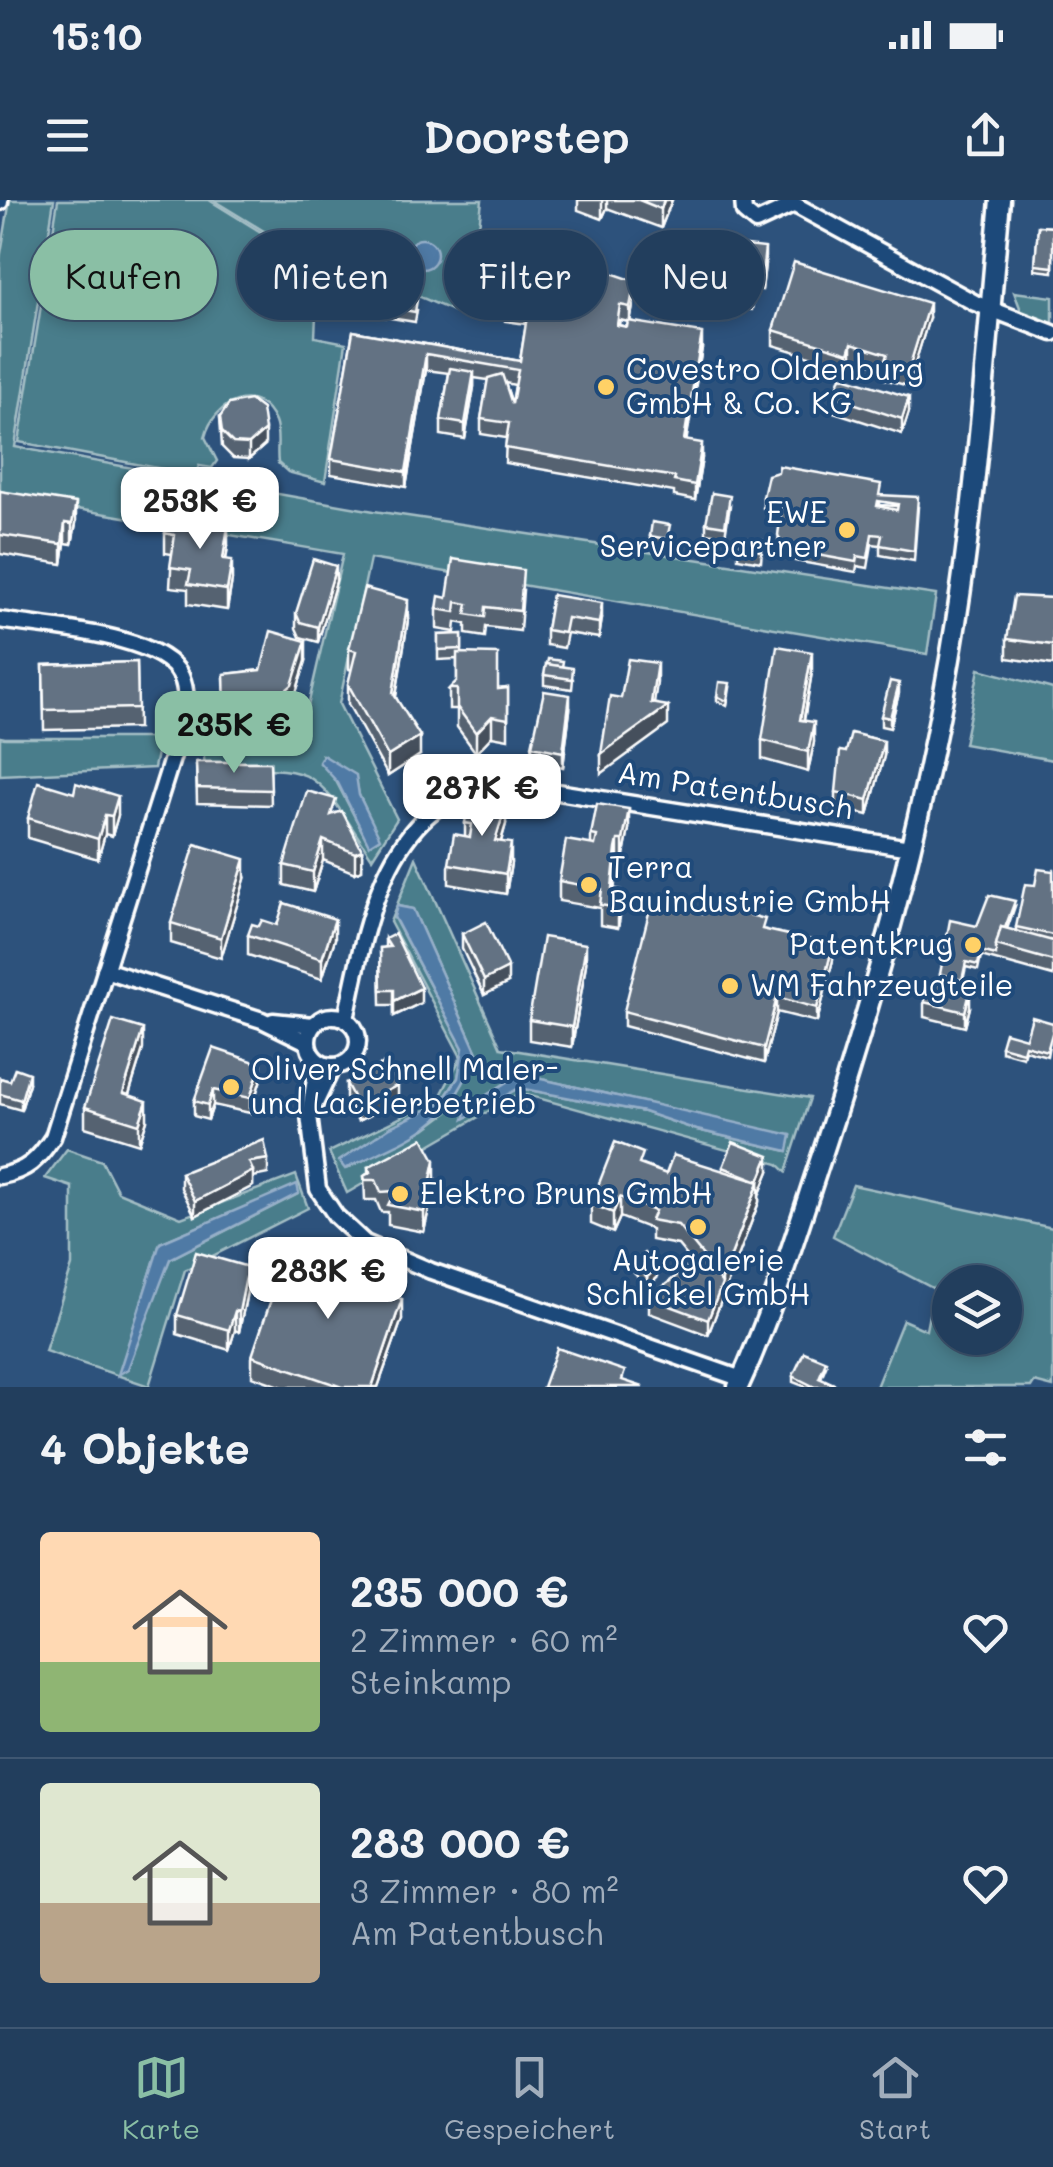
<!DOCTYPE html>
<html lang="de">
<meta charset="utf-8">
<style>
:root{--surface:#223e5d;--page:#2e4966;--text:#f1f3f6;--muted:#a2aebc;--line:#3f5772;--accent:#8abfa5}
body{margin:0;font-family:Mali,sans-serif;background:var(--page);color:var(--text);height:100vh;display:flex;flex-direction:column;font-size:38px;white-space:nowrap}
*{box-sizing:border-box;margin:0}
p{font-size:32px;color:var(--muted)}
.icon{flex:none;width:55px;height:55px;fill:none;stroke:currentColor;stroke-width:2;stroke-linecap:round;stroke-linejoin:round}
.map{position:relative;height:1187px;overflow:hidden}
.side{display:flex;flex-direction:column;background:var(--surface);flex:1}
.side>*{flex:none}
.hud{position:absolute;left:30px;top:30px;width:995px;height:90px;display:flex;gap:20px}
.controls{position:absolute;left:932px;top:1065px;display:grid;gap:20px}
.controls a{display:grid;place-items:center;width:90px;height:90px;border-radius:50%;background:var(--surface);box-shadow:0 5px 15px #0003,0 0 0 2px var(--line);font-size:50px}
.price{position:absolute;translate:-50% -85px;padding:0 22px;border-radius:20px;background:#fff;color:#222;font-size:32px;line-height:65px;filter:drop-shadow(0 2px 5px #0008)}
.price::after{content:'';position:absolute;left:50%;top:60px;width:30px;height:22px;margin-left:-15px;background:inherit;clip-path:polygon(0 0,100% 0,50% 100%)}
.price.current{background:var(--accent);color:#111}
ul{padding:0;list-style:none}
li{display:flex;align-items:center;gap:30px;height:250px;padding:0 40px}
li+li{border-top:2px solid var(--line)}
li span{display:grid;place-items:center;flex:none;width:280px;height:200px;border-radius:10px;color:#555}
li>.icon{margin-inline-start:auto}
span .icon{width:120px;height:120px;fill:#fffc;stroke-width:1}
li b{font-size:42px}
h2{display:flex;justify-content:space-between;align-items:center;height:120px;padding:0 40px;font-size:42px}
.tag{padding:0 35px;border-radius:45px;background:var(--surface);box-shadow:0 5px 15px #0003,0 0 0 2px var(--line);font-size:35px;line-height:90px}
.tag.current{background:var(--accent);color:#111}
.status{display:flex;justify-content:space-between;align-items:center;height:70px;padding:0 50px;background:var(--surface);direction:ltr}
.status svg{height:28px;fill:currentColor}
header{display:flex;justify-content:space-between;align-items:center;height:130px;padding:0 40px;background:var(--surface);font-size:45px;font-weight:600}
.tabs{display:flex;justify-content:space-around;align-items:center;height:140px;border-top:2px solid var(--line);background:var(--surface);font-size:28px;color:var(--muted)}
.tabs a{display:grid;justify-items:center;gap:5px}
.tabs .current{color:var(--accent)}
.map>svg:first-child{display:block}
.green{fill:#487d8b;stroke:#a4bec5;stroke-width:2.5;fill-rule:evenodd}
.water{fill:#507aa5;stroke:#96afc9;stroke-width:2.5}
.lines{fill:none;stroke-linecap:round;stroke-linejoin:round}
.minor-casing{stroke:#fff;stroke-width:21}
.tertiary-casing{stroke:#fff;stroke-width:25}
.minor{stroke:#1f4a7a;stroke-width:14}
.tertiary{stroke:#1f4a7a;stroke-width:18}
.wall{fill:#556271;stroke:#fff;stroke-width:2.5;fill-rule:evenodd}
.shaded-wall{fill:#45505c;stroke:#fff;stroke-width:2.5}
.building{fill:#637283;stroke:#fff;stroke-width:2.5;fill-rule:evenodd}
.poi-dot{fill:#ffd166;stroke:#1f4a7a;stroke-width:4}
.labels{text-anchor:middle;stroke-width:8;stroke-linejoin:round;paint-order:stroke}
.poi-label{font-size:30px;fill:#fff;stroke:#1f4a7a;text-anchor:start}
.street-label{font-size:30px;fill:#fff;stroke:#1f4a7a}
</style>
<div class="status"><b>15:10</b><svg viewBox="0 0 49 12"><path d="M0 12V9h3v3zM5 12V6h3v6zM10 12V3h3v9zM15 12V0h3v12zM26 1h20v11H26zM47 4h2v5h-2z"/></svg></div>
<header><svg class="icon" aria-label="menu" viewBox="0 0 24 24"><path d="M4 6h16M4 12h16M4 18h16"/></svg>Doorstep<svg class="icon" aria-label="share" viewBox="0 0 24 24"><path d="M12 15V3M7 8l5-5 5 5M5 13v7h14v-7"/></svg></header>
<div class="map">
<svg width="1053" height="1187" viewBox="0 0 1053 1187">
<rect width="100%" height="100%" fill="#2d527c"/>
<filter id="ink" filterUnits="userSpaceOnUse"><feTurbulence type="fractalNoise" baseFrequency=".01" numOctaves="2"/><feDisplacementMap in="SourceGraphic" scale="20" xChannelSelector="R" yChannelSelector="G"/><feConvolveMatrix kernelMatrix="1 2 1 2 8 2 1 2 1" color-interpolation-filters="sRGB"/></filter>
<g filter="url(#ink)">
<g class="green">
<path d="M10,0H54L15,247L374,311L936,395L927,454L370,359L339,504L397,619L372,658C309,563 321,566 206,571L201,538L302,532L343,354L0,296V59ZM323,556L355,575L359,595L379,639L369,644Z"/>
<path d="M58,0H209L306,60L317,92L315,137L346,143L325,282L288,272L278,263C276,250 280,234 275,222C258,182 214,201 205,237L217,261L212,268L199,266L195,275L19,242Z"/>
<path d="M213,0H482L469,118L360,71L308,58Z"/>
<path d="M1014,92L1053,97V124L1022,113Z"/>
<path d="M979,469L1053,489V560L964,544Z"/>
<path d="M0,537L5,538H160L154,568L0,575Z"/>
<path d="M416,658L501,848L810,898L786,972L778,964L520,893L347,993L329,952L439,899L461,857L390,722ZM398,706L413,709L477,853L448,912L425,929L346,969L390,927L441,903L458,878L463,848L394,718ZM519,874L791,936L787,951L697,930L644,912L518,888Z"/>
<path d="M67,949L102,961L118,992L181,1018L296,975L308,1008L185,1070L149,1186L45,1151L72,1066V987L45,978ZM297,985L298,994L170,1059L119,1174L160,1043Z"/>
<path d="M853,985L1053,1028V1187L1034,1182L1031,1187H876L903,1120L926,1130L934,1089L833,1036ZM950,1082H1005V1138H950Z"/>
</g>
<g class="water">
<circle cx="422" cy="54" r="15"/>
<path d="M323,555L356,575L359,595L380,638L369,645L338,583L319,562Z"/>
<path d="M397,706L413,709L477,853C447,930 416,935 345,969L339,961L390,927L441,903L458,878L463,848L394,717Z"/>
<path d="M519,874L791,935L788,951L697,930L644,912L519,888L464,919L468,907Z"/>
<path d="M297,984L299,993L170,1059L128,1169L118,1175L160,1043Z"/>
</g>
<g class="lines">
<defs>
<g id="minor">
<path d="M743,0L744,12L756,22L793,5"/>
<path d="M786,0L975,103L1053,133"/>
<path d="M0,2V0"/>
<path d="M0,420C44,428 161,433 181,476C189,494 185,512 181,530L53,937C38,960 27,971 0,976"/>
<path d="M105,770L262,820L307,842"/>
<circle cx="333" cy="841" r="25"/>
<path d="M346,819C366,721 390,578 520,586L910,648"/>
<path d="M273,821L313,825"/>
<path d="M318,862L309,915L318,989L336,1016L365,1043L431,1071L742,1179"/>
<path d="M312,910L333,866"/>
</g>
<path id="tertiary" d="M738,1187C773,1111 797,1030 823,952C880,779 928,602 956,422C978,282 987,141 1000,0"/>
</defs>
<use href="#minor" class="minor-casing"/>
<use href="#tertiary" class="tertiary-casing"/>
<use href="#minor" class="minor"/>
<use href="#tertiary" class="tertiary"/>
</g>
<g class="wall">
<path d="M578,0H672L661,28L607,8L602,19L578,10Z"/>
<path d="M1038,26L1053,27V72L1035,70Z"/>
<path d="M765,63L762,90L755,89L752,110L731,108V93Z"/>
<path d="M635,96L630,121L702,148L686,240L702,258L695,300L674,296V292L505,263L506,238L481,234V219L488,180L474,178V187L465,239L441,235V220L449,173L426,170L406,287L331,274V259L353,131L520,161L526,124L505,121V106ZM620,120L628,122L627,127L619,125ZM505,183L515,185L512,204Z"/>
<path d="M355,101L417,110L415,122L355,112Z"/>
<path d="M929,118L908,186L884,179V168L852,158L849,168L773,145V130Z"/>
<path d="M834,197L909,212L902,234L834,212Z"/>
<path d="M220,217L265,245L249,259L233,258L222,247Z"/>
<path d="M0,291L76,323L72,344L65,343L62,364L0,354Z"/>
<path d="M880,295L918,307L914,361L880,355V345L872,344L868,368L857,366L856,372L795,361V355L781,352L778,346L780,317L763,308V297ZM879,301L898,304V306L879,305Z"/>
<path d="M730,306L725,336L706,333V323Z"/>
<path d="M165,333L228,346L226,359L232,380L227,410L188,404V389L170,387L172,354L165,353Z"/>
<path d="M670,335L667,349L650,346V336Z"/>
<path d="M738,348L762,350L761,362L738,358Z"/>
<path d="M336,381L318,442L300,437L296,428V413Z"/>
<path d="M523,390L520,431L486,427L485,437L466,434V424L456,422L455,432L437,429V409L447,398Z"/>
<path d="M552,395L602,418L599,438L567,433L564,448L546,445V430Z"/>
<path d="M1053,398V465L1007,458V439Z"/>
<path d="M408,420L396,497L420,555L388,576L348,504V484L352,470L349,469V449Z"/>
<path d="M462,434V453L498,489L508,488V539L492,536L476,553L457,527V509H449V489L457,481V459L438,460V435Z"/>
<path d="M306,461L292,505L269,524L225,525L224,474L261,470Z"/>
<path d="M137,462L138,528L44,530L43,465Z"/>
<path d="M562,466L573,479L572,489L544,485V475Z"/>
<path d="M812,472L804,521L814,542L808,572L762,559V540Z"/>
<path d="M730,488L727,506L717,501V496Z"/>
<path d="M899,493L890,528L881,526V516Z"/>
<path d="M570,510L563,567L532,561V546Z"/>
<path d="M884,556L868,615L836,607V592Z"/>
<path d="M196,562H270L271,605L197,603Z"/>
<path d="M74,593L118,615L112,636L105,634L98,659L28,638V618Z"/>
<path d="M336,613L362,650V670L355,673L323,660L313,692L284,685V665Z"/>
<path d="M465,623L506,624L501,642L511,663L506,694L449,684V664L465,636Z"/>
<path d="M629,629L623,660L618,659L614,689L621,710L618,728L600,725V708L559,701V681L591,645V635Z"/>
<path d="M1053,671V776L981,756L978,770L966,767L962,785L940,780V774L977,726L1015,706L1007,729L1016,731V727Z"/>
<path d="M245,679L221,758L171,743V723Z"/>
<path d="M277,725L335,739L322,779L248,755V735L259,726Z"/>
<path d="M765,730L833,760L817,822L777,812L764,863L624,826V811Z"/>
<path d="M462,734L508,783L484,795L462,749Z"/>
<path d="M385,739L421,803L394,816V805H381L380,748H385Z"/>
<path d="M586,764L572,847L529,840V820Z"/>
<path d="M924,802L970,807L965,827L924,817Z"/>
<path d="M1053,823L1047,856L1025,850L1023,857L1001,851V846L1026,838Z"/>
<path d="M143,849L129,895L147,920L139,944L85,927V907Z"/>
<path d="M261,864V879L250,913L213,905L208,920L194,916V901Z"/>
<path d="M0,878L10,881L29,883L21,910L0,904Z"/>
<path d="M346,883L398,900L358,921L346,898Z"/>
<path d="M268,959V974L253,977V986L195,1016L181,988V973Z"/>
<path d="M643,965L666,974L723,971V967L769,971L759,995V1002L708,1135L649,1113V1098L696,1067L678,1045L651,1040V1029L620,1017L613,1033L591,1024V1004Z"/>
<path d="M368,967L435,980L424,1032L388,1025V1012H381L376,1000H365L364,976L368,973Z"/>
<path d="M634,1063L657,1078L647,1087L634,1073Z"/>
<path d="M335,1076L377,1082L374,1089L402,1119L378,1187H283L252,1176V1156Z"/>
<path d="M248,1087L239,1132L235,1130L229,1150L177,1134V1115Z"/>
<path d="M826,1166L821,1178L840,1187H806L793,1182V1176Z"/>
</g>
<g class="shaded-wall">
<path d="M602,0H607V8L602,19Z"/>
<path d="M664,0H672L661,28V9Z"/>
<path d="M765,48V63L762,90V75Z"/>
<path d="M635,81V96L630,122V107Z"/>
<path d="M929,103V118L908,186V171Z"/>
<path d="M702,133V148L684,255V240Z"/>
<path d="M852,143V158L849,168V153Z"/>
<path d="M426,154V170L406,287V272Z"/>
<path d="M474,172V187L465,239V224Z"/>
<path d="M909,197V212L902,234V219Z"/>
<path d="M265,230V245L249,259V244Z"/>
<path d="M702,243V258L695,300V285Z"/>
<path d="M76,303V323L72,344V324Z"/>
<path d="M65,323V343L62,364V344Z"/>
<path d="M228,326V346L223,379V359Z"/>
<path d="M232,360V380L227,410V390Z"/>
<path d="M336,366V381L318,442V427Z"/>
<path d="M408,400V420L393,513V493Z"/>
<path d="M602,403V418L599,438V423Z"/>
<path d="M306,441V461L292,505L269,524V504Z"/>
<path d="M812,452V472L800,540V520Z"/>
<path d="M657,463V483L652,518L668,506V525L601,574V554L651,503Z"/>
<path d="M899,483V493L890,528V518Z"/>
<path d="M570,495V510L563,567V552Z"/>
<path d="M492,516V536L476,553V533Z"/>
<path d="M814,522V542L808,572V552Z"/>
<path d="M420,536V555L388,576V556Z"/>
<path d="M884,541V556L868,615V600Z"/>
<path d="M118,596V615L112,636V616Z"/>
<path d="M506,605V624L495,661V641Z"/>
<path d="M629,609V629L623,660V640Z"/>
<path d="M105,615V634L98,659V639Z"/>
<path d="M323,640V660L313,692V672Z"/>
<path d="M618,640V659L612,708V688Z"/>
<path d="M511,643V663L506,694V674Z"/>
<path d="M362,650V670L355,673V653Z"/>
<path d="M245,659V679L221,758V738Z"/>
<path d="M621,690V710L618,728V708Z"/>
<path d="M335,719V739L322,779V759Z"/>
<path d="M586,744V764L572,847V827Z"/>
<path d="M833,745V760L817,822V808Z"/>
<path d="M508,768V783L484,795V780Z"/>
<path d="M421,788V803L394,816V801Z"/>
<path d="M970,792V807L965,827V812Z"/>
<path d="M777,797V812L764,863V848Z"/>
<path d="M143,829V849L123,913V893Z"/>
<path d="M261,864V879L250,913V898Z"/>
<path d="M29,873V883L21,910V900Z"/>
<path d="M398,885V900L358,921V906Z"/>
<path d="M213,890V905L208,920V905Z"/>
<path d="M147,901V920L139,944V924Z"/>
<path d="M769,956V971L759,996V981Z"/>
<path d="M435,960V980L424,1032V1012Z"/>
<path d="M253,971V986L195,1016V1001Z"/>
<path d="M759,982V1002L708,1135V1120L722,1084V1079Z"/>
<path d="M620,997V1017L613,1033V1013Z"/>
<path d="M377,1062V1082L368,1107V1087Z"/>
<path d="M248,1067V1087L239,1132V1112Z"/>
<path d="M657,1068V1078L647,1087V1077Z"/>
<path d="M402,1099V1119L378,1187H372Z"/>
<path d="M235,1111V1130L229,1150V1130Z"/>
</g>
<g class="building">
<path d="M639,0H664L661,9Z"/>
<path d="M1038,26L1053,27V67L1035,65Z"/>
<path d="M738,45L765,48L762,75L755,74L752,95L731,93Z"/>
<path d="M524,58L594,67L635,81L630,107L620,105L617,125L627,127L628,121L702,133L684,240L702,243L695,285L674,281L675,277L505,248L509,223L481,219L488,178L502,174L512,204L518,170L426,154L406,272L331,259L353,131L520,161L528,110L505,106L511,72L521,74Z"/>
<path d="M794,62L929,103L908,171L884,164L887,154L852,143L849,153L773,130Z"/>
<path d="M357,89L417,100L415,112L355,101Z"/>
<path d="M450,168L474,172L465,224L441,220Z"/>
<path d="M841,176L909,197L902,219L834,197Z"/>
<path d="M250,200L262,209L265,230L249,244L233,243L222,232L220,217L229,204Z"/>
<path d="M779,266L881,284L879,295L918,297L914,351L880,345L882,335L872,334L868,358L857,356L856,362L795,351L796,345L781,342L778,335L782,307L763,297L768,275L778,272ZM878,301L898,304L897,310L877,306Z"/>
<path d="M0,291L76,303L72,324L65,323L62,344L0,335Z"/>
<path d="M712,293L730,296L725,326L706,323Z"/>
<path d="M167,317L228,326L223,359L232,360L227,390L188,384L191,370L170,367L175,335L165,333Z"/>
<path d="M652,322L670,325L667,339L650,336Z"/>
<path d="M740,337L762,340L761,351L738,348Z"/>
<path d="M313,359L336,366L318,427L300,422L296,413Z"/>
<path d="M453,359L523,370L520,411L486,407L485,417L466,414L468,404L456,402L455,412L437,409L439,396L447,398Z"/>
<path d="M364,388L408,400L393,493L420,536L388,556L348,484L356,451L349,449Z"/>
<path d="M552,395L602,403L599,423L567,418L564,433L546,430Z"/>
<path d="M1014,396L1053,398V445L1007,439Z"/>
<path d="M271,431L306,441L292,485L269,504L225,506L224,474L261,470Z"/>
<path d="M462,434V449L438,450V435Z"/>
<path d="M777,446L812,452L800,520L814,522L808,552L762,540Z"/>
<path d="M457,453L498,454V489L508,488V519L492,516L476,533L457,507V489H449L457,481Z"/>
<path d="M548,459L563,461L562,467L547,464Z"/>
<path d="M628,459L657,463L651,503L668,506L601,554L610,496L621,498Z"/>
<path d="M137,462L138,508L44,510L43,465Z"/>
<path d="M546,464L573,468L572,479L544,475Z"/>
<path d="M890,481L899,483L890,518L881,516Z"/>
<path d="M719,482L730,483L727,501L717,496Z"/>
<path d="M544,491L570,495L563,552L532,546Z"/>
<path d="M851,533L884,541L868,600L836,592L840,551L846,552Z"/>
<path d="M196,562H270L271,590L197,588Z"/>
<path d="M38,582L74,593L76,583L118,596L112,616L105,615L98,639L28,618Z"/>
<path d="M307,591L336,599L331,615L342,611L362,650L355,653L323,640L313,672L284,665Z"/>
<path d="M469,598L506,605L495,641L511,643L506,674L449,664L454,634L470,637L472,624L465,623Z"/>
<path d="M597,604L629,609L623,640H618L616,649L612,688L621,690L618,708L600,705L602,689L559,681L566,640L595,645L597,636L591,635Z"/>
<path d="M195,644L245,659L221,738L171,723Z"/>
<path d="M1038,669L1053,671V735L1016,727L1025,684L1035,685Z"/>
<path d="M989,695L1015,701L1005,728L1001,727L996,745V755L981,751L978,765L966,762L962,780L940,774L950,720L977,726Z"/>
<path d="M652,701L702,713L705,703L765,719L762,729L833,745L817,808L777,797L764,848L624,811Z"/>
<path d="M284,703L335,719L322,759L248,735L252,724L259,726L262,720L277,725Z"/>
<path d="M486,722L508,768L484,780L462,734Z"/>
<path d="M1001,727L1053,741V761L996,745Z"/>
<path d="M395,734L421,788L394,801V790H381L380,748L390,747L385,739Z"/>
<path d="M543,737L586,744L572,827L529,820Z"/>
<path d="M929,782L970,792L965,812L924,802Z"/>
<path d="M1032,817L1053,823V830L1047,851L1025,845L1023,852L1001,846L1005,832L1026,838Z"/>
<path d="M113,820L143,829L123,893L147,901L139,924L85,907Z"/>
<path d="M213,848L261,864L250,898L213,890L208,905L194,901Z"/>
<path d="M386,862L398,885L358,906L346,883Z"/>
<path d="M15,868L29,873L21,900L0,894V878L10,881Z"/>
<path d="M423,938L435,960L424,1012L388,1005L395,991L381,992L376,980H365L364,976L371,972L368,967Z"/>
<path d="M264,940L268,959L249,962L253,971L195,1001L181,973Z"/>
<path d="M615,942L643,953L639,964L666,974L673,955L759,982L722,1079L678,1025L651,1020L655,1011L620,997L613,1013L591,1004Z"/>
<path d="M733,942L769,956L759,981L723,967Z"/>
<path d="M196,1052L248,1067L239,1112L235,1111L229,1130L177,1115Z"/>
<path d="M287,1052L335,1068L332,1075L340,1078L349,1052L377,1062L368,1087L402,1099L372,1187H342L252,1156Z"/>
<path d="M644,1053L657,1068L647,1077L634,1063Z"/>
<path d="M704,1062L722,1084L708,1120L649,1098L686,1068L692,1070Z"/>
<path d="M557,1148L625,1171L622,1180L643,1187H543Z"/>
<path d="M804,1152L826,1161L819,1178L840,1187H815L793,1176Z"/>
</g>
</g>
<g class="poi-dot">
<circle cx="606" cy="187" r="10"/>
<circle cx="847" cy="330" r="10"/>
<circle cx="589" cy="685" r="10"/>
<circle cx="973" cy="745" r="10"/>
<circle cx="730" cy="786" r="10"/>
<circle cx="231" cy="887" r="10"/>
<circle cx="400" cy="994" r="10"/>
<circle cx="698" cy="1027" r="10"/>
</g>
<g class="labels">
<g class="poi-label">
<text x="626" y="180">Covestro Oldenburg<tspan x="626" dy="34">GmbH &amp; Co. KG</tspan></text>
<text x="827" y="323" text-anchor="end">EWE<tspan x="827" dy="34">Servicepartner</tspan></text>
<text x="609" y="678">Terra<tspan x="609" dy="34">Bauindustrie GmbH</tspan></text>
<text x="953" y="755" text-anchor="end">Patentkrug</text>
<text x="750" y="796">WM Fahrzeugteile</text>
<text x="251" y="880">Oliver Schnell Maler-<tspan x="251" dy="34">und Lackierbetrieb</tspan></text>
<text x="420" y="1004">Elektro Bruns GmbH</text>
<text x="698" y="1071" text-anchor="middle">Autogalerie<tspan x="698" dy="34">Schlickel GmbH</tspan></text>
</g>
<g class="street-label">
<text transform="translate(735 591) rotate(9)" y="10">Am Patentbusch</text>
</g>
</g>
</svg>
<div class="controls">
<a><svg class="icon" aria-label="layers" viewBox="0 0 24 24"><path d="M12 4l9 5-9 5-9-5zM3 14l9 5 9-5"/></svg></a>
</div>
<b class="price" style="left:200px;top:352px">253K €</b>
<b class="price current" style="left:234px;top:576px">235K €</b>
<b class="price" style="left:482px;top:639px">287K €</b>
<b class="price" style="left:328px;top:1122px">283K €</b>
<div class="hud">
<a class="tag current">Kaufen</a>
<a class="tag">Mieten</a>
<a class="tag">Filter</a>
<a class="tag">Neu</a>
</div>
</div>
<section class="side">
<h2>4 Objekte<svg class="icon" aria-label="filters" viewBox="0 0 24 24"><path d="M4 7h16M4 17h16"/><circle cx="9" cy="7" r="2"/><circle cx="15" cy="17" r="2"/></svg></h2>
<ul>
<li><span style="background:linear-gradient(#ffd9b3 65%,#8fb573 0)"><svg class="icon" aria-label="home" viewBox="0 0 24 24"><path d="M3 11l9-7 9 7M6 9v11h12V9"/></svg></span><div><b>235 000 €</b><p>2 Zimmer · 60 m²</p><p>Steinkamp</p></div><svg class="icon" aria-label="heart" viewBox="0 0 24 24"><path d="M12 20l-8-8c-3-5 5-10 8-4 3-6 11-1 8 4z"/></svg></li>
<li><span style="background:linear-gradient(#dfe7d0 60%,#b9a48a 0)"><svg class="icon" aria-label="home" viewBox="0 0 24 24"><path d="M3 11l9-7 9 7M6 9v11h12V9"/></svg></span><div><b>283 000 €</b><p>3 Zimmer · 80 m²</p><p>Am Patentbusch</p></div><svg class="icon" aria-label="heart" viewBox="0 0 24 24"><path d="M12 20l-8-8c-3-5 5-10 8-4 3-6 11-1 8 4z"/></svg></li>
</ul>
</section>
<nav class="tabs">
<a class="current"><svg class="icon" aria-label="map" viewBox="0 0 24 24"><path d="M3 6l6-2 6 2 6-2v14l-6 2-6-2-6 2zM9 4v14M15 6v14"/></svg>Karte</a>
<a><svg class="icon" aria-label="saved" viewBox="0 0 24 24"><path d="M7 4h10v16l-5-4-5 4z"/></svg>Gespeichert</a>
<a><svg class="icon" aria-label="home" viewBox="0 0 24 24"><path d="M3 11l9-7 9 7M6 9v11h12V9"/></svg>Start</a>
</nav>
